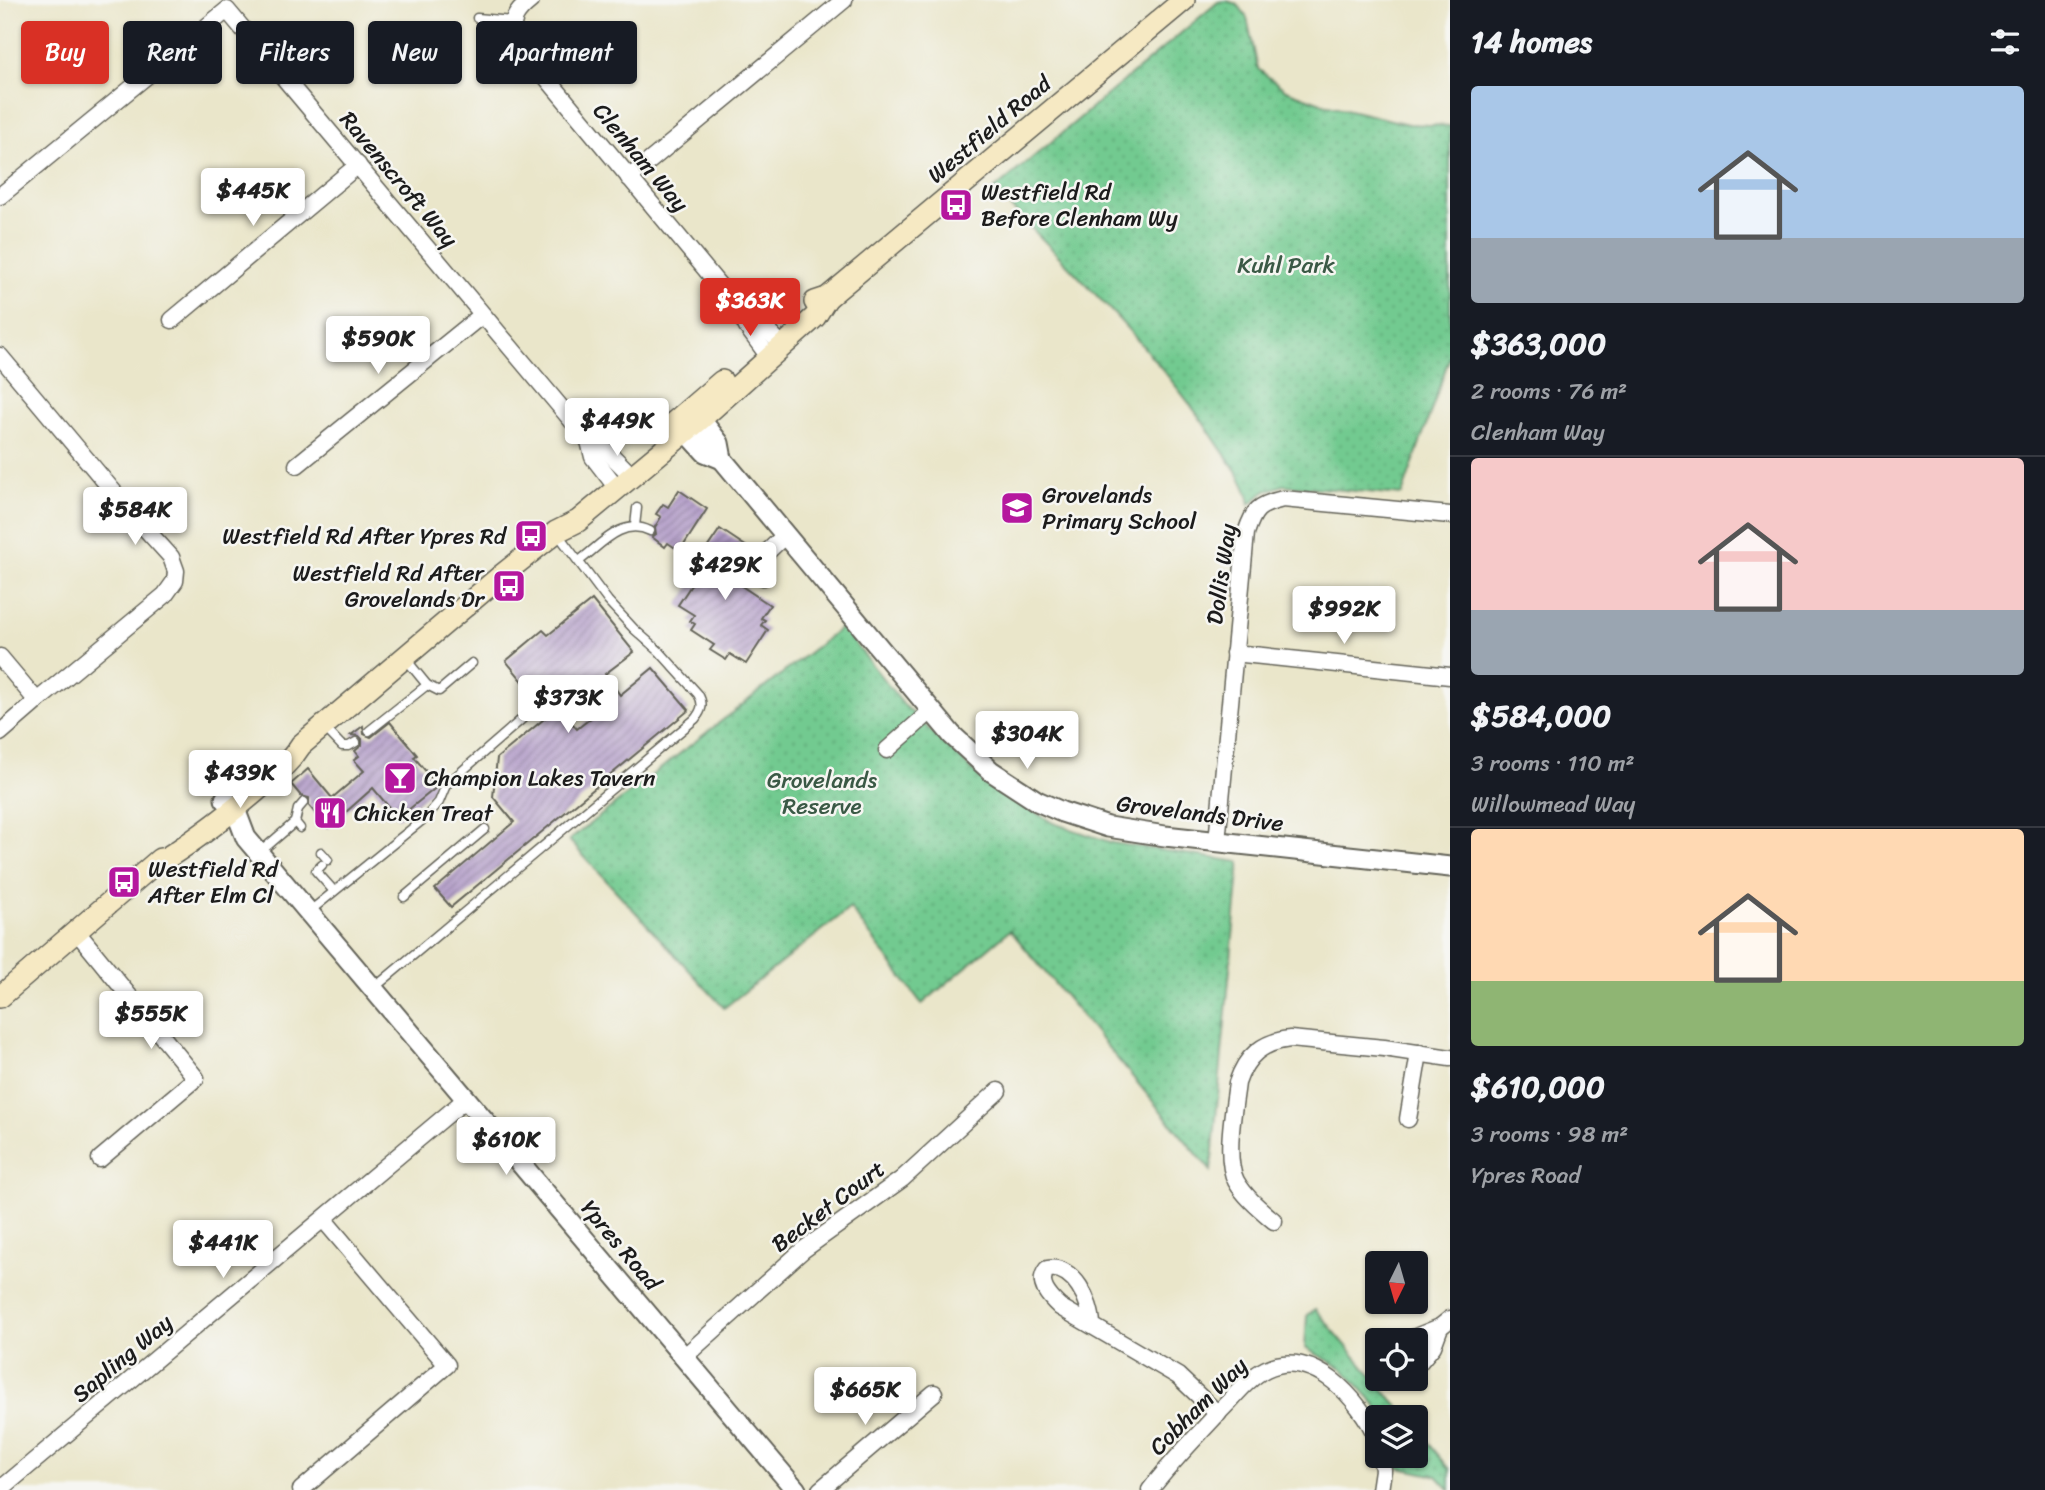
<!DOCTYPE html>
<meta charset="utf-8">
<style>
:root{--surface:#171b24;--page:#242831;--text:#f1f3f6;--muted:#9ea1a6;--line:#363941;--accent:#d93025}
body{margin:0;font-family:Sriracha,sans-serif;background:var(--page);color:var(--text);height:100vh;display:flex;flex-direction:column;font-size:26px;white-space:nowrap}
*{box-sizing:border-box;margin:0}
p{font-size:23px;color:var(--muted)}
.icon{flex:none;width:38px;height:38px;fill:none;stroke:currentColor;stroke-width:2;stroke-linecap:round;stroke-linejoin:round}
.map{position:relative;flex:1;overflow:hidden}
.side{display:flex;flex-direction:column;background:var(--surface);width:595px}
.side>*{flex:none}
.hud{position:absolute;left:21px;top:21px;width:665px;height:63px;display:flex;gap:14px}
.needle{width:46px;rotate:185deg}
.controls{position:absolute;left:1365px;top:1251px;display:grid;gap:14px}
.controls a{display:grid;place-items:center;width:63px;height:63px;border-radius:7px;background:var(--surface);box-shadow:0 2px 5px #0004;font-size:35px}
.price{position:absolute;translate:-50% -60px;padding:0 16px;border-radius:7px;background:#fff;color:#222;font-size:23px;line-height:46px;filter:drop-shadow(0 2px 4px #0008)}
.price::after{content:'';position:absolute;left:50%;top:42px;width:21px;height:16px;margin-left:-10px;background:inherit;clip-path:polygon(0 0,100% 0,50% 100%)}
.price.on{background:var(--accent);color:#fff}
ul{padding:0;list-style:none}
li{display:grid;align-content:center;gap:14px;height:371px;padding:0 21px}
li+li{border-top:2px solid var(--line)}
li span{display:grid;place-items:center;height:217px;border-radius:7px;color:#555}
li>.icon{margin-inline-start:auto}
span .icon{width:126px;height:126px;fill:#fffc;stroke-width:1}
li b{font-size:30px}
h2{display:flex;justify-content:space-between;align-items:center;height:84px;padding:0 21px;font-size:30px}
.chip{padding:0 24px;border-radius:7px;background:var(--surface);box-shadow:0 2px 5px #0004;font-size:24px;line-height:63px}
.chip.on{background:var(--accent);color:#fff}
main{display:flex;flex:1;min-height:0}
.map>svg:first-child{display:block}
.park{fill:url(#park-dots);stroke:#477356;stroke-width:2}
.building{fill:url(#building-hatch);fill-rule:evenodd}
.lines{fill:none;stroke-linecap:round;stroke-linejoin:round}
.service-casing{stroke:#646359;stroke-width:11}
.minor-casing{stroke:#646359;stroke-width:19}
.tertiary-casing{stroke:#646359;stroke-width:23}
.secondary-casing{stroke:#646359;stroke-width:24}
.service{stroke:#fff;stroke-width:8}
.minor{stroke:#fff;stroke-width:16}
.tertiary{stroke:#fff;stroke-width:19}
.secondary{stroke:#f6e9c3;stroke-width:21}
.labels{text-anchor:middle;stroke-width:5;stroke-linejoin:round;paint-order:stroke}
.street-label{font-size:23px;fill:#1c1c1c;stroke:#f6f6f2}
.poi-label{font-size:23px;fill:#1c1c1c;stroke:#f6f6f2;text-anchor:start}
.park-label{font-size:23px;fill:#3a5945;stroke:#f6f6f2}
</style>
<main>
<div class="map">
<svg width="1450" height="1490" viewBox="0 0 1450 1490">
<defs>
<pattern id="park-dots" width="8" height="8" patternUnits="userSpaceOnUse" patternTransform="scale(1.75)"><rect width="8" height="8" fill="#72ca90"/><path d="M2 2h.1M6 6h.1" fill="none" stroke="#62ad7c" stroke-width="1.8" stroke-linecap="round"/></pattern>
<pattern id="building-hatch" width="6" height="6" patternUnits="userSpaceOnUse" patternTransform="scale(1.75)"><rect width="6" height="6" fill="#b29cc8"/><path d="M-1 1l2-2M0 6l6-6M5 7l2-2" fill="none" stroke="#907ea2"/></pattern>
</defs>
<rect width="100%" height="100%" fill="#f6f6f2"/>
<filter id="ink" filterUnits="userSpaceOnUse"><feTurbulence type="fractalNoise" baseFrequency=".0143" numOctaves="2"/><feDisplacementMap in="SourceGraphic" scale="14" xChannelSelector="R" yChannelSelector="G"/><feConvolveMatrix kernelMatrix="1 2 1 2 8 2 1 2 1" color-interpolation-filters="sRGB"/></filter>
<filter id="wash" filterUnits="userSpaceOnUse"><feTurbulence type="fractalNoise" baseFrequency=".00686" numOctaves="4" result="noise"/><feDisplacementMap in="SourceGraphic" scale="28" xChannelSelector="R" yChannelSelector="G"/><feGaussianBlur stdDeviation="1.57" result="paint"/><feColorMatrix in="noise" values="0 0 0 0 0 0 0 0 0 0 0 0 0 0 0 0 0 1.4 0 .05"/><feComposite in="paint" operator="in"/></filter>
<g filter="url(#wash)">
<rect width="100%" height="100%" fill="#eae6ca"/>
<g class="park">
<path d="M1224,1C1237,2 1241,7 1247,18L1258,69L1286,90L1324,104L1408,124L1450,126V356L1402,495L1284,485L1266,491L1250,504C1246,480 1230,463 1217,443C1157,351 1071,269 994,190L1218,2Z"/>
<path d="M842,627L903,704L978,776L1053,823L1113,843L1240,862L1211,1171L1010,930L922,1004L850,908L724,1008L569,840Z"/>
<path d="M1315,1309L1407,1417H1382L1375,1404L1342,1368L1305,1348L1307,1316Z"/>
<path d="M1416,1428L1450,1469V1490L1437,1476L1395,1467L1394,1456H1416Z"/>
</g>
<g id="blocks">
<g class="building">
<path d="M679,490L707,509L680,551L668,543L665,547L652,537L656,534L655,527L661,517L656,514L663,504L668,507Z"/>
<path d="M720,529L750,549L734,573L744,579L740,585L770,605L761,618L765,620L761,625L768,630L746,664L730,654L726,660L710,650L714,645L691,630L695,624L690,621L694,615L678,605L703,567L697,563Z"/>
<path d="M592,600L634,652L605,674L620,695L653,668L689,710L451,907L435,889L514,822L493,797L497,758L550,714L506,661L543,630L548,635ZM585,691L602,709L577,729L562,711Z"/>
<path d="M390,722L417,755L414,757L438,786L398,818L373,788L328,828L309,806V798L301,796L291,784L308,769L332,798L364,771L354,760L359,756L355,751L362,745V739L359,736L351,735L363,726L364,734L371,737Z"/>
</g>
</g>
</g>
<g filter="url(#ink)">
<use href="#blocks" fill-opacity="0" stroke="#646359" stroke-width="2"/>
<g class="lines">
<defs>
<g id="service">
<path d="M477,18L513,21"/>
<path d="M635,526L637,508"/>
<path d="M579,561C600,546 621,517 650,531"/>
<path d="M405,658L427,685"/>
<path d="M324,727L342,746H349L356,742"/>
<path d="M369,731L427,685L439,691L472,663"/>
<path d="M295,822L298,809L304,802"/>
<path d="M321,852L328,860"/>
<path d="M259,853L295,822L300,828"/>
<path d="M322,865L316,871L333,890"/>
<path d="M404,897L485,829"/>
<path d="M310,911L425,818L439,802L446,785L522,719"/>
<path d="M374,988L695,719C702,710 704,704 698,694L660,652L634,629L608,601L557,533"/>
</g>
<g id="minor">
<path d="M531,0C516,12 508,22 516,41L737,307L747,327L769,357"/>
<path d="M629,178L844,0"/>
<path d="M0,196L227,10L589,441L593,457L617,488"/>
<path d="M737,307L755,318L782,345"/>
<path d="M172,320L358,165"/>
<path d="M0,356L133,515L171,557L176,571L175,581L165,595L37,701L0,657"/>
<path d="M589,441L603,447L632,476"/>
<path d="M297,465L482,315"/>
<path d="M763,577L759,571V560L785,535"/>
<path d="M1234,653L1450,676"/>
<path d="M0,733L37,701"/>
<path d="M887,750L931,711"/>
<path d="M1217,842L1246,533C1254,509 1258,505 1283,499L1450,515"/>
<path d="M77,932L196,1078L100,1159"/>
<path d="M1408,1119L1419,1053"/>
<path d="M1274,1221C1260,1209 1245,1197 1236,1181C1224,1158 1234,1108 1237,1083C1246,1056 1262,1042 1290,1039L1384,1048L1450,1058"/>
<path d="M1092,1324C1091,1302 1074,1264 1047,1269C1036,1283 1049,1297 1060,1307L1178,1376L1218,1414"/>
<path d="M1408,1340L1440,1327L1450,1319"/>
<path d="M684,1357L803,1250L902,1179L998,1091"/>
<path d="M1416,1366L1433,1346L1440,1327"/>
<path d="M2,1488L466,1099"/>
<path d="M301,1490L447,1365L324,1220"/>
<path d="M820,1490L934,1393"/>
<path d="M1150,1490C1172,1461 1197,1436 1222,1409C1235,1396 1248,1378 1266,1369C1313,1346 1360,1400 1377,1438"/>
<path d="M1380,1490L1383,1470L1381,1456"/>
</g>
<g id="tertiary">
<path d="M692,408L719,443L722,459"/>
<path d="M677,421L705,452L722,459L952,735L991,771L1037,801L1062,812L1108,827L1165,836L1450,867"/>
<path d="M225,799L235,809L246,838L796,1490"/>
</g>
<g id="secondary">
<path d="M815,302L827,298L1184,0"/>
<path d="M664,431L722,381"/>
<path d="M152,867C189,845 222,820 255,792C272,777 289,764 301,745L502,575L556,532L578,521L701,419L815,317L827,298"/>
<path d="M0,997L160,859"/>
</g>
</defs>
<use href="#service" class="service-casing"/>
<use href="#minor" class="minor-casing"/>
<use href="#tertiary" class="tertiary-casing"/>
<use href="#secondary" class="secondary-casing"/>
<use href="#service" class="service"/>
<use href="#minor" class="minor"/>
<use href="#tertiary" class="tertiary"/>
<use href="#secondary" class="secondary"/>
</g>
</g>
<defs>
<symbol id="bus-square" viewBox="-11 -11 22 22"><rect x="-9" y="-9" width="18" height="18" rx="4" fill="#b5179e" stroke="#f6f6f2"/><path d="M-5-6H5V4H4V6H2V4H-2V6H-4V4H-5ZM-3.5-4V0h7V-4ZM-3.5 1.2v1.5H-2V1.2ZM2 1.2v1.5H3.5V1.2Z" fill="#fff"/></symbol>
<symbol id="school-square" viewBox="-11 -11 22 22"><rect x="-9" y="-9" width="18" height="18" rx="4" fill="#b5179e" stroke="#f6f6f2"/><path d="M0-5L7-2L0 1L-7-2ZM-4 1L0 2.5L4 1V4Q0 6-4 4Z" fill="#fff"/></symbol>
<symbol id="bar-square" viewBox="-11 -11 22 22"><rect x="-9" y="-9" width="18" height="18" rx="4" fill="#b5179e" stroke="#f6f6f2"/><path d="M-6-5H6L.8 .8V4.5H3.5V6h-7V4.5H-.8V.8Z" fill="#fff"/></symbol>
<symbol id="restaurant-square" viewBox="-11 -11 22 22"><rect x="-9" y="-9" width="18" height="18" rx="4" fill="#b5179e" stroke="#f6f6f2"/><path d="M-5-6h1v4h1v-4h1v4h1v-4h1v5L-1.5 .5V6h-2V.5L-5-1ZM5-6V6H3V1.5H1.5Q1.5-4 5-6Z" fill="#fff"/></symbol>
</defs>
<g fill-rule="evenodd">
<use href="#bus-square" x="937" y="186" width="38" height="38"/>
<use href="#school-square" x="998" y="489" width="38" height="38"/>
<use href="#bus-square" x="512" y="517" width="38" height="38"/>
<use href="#bus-square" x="490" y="567" width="38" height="38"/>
<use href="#bar-square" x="381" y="759" width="38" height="38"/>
<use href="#restaurant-square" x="311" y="794" width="38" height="38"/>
<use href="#bus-square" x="105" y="863" width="38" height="38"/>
</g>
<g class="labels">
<g class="street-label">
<text transform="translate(989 129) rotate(-40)" y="8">Westfield Road</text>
<text transform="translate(641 157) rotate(50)" y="8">Clenham Way</text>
<text transform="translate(399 179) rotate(50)" y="8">Ravenscroft Way</text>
<text transform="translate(1221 574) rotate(-82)" y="8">Dollis Way</text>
<text transform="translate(1200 813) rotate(7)" y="8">Grovelands Drive</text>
<text transform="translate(828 1206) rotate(-37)" y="8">Becket Court</text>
<text transform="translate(621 1245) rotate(50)" y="8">Ypres Road</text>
<text transform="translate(122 1358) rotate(-40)" y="8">Sapling Way</text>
<text transform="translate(1198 1406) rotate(-45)" y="8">Cobham Way</text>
</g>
<g class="poi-label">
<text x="981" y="200">Westfield Rd<tspan x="981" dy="26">Before Clenham Wy</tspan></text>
<text x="1042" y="503">Grovelands<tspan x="1042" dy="26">Primary School</tspan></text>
<text x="506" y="544" text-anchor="end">Westfield Rd After Ypres Rd</text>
<text x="484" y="581" text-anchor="end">Westfield Rd After<tspan x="484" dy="26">Grovelands Dr</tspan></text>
<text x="424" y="786">Champion Lakes Tavern</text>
<text x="354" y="821">Chicken Treat</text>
<text x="148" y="877">Westfield Rd<tspan x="148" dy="26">After Elm Cl</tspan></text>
</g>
<g class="park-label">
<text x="1286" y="273">Kuhl Park</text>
<text x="822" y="788">Grovelands<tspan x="822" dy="26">Reserve</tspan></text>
</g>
</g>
</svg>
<div class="controls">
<a><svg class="needle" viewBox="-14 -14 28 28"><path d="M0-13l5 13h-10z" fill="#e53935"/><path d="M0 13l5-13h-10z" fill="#9ea1a6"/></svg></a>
<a><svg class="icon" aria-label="locate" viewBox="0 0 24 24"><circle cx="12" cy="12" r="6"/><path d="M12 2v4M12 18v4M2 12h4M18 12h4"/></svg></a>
<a><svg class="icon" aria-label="layers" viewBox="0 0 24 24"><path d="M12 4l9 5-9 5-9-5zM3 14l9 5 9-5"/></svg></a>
</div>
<b class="price" style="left:253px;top:228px">$445K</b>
<b class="price on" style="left:750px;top:338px">$363K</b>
<b class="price" style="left:378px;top:376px">$590K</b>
<b class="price" style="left:617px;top:458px">$449K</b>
<b class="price" style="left:135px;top:547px">$584K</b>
<b class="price" style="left:725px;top:602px">$429K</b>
<b class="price" style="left:1344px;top:646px">$992K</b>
<b class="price" style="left:568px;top:735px">$373K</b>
<b class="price" style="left:1027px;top:771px">$304K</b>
<b class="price" style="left:240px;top:810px">$439K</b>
<b class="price" style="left:151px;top:1051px">$555K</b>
<b class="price" style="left:506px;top:1177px">$610K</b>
<b class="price" style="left:223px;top:1280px">$441K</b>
<b class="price" style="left:865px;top:1427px">$665K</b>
<div class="hud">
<a class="chip on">Buy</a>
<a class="chip">Rent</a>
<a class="chip">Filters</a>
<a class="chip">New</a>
<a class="chip">Apartment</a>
</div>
</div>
<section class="side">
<h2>14 homes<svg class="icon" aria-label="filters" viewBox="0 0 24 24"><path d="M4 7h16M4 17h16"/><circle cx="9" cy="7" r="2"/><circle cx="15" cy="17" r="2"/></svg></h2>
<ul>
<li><span style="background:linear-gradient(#a9c7e8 70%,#9aa5b1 0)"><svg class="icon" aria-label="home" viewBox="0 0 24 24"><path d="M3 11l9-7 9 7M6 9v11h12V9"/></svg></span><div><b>$363,000</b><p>2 rooms · 76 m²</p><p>Clenham Way</p></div></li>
<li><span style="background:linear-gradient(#f6c9c9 70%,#9aa5b1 0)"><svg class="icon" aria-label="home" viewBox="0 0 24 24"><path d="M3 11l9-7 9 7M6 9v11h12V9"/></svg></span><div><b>$584,000</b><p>3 rooms · 110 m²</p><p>Willowmead Way</p></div></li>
<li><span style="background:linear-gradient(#ffd9b3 70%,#8fb573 0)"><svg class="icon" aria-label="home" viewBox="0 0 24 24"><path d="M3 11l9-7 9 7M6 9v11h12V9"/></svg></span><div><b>$610,000</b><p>3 rooms · 98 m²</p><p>Ypres Road</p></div></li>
</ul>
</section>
</main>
